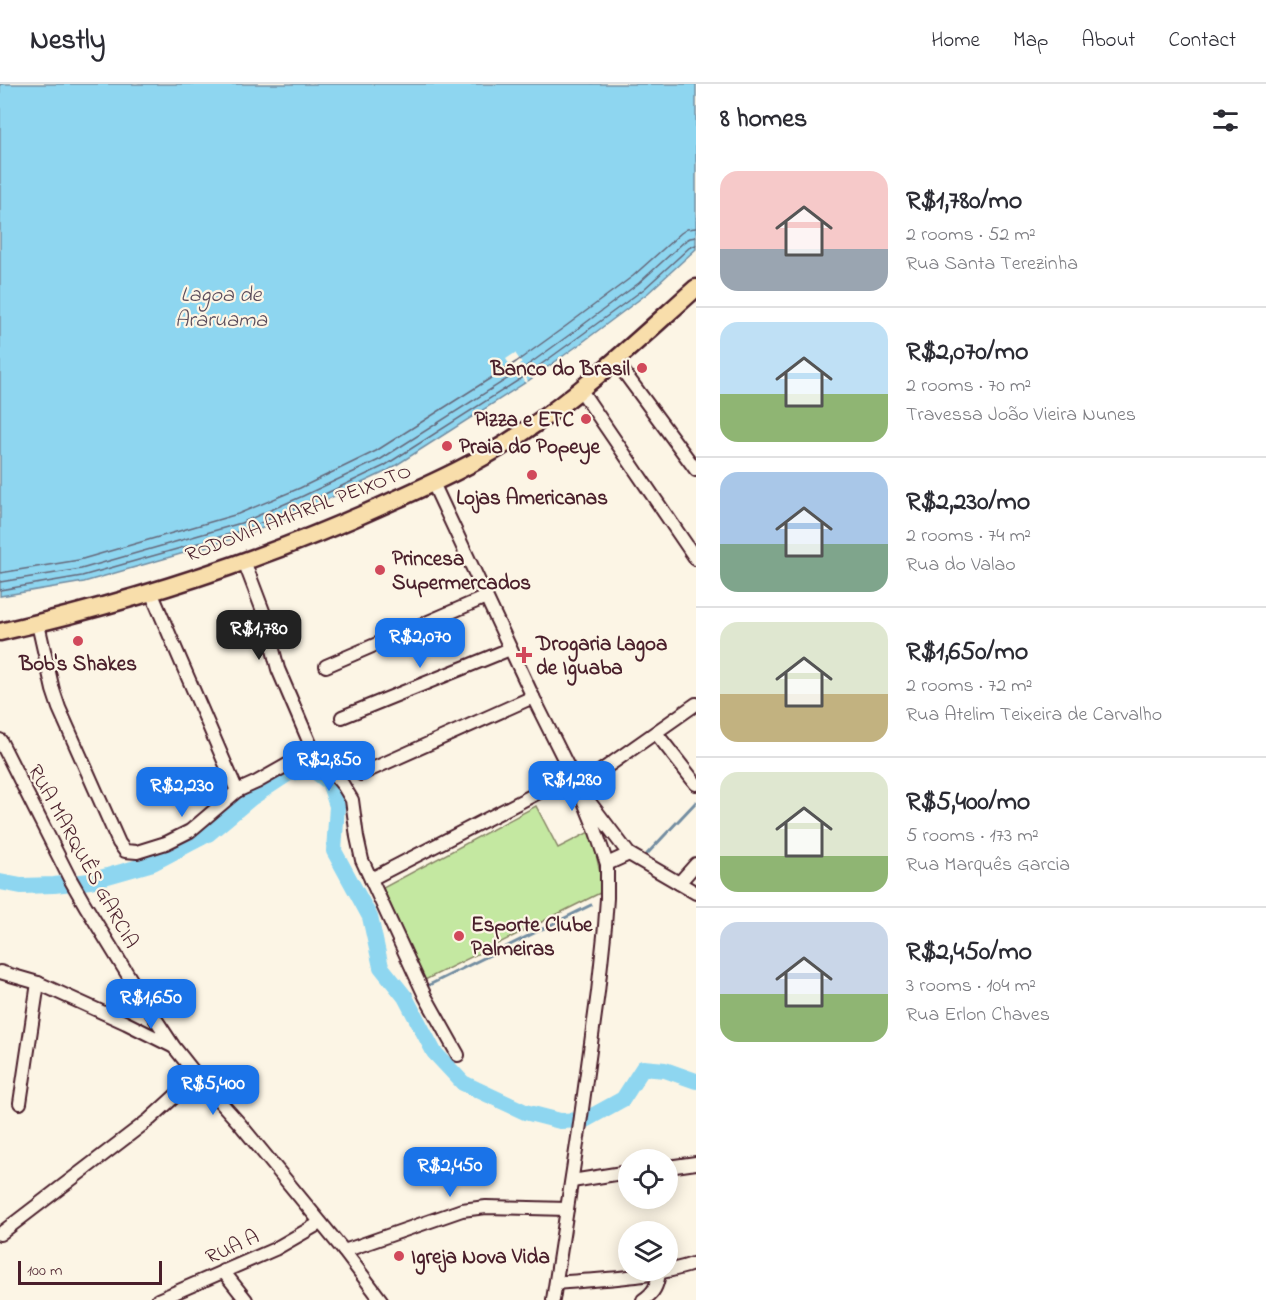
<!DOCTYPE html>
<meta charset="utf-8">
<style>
:root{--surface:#fff;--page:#f2f2f3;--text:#2b2b33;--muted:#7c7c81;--line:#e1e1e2;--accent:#1a73e8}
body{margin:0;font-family:"Indie Flower",sans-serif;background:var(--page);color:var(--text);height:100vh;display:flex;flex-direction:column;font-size:22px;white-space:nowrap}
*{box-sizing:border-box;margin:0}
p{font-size:20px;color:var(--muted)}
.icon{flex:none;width:33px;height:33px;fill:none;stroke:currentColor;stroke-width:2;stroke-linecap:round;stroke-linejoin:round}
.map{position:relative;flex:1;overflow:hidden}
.side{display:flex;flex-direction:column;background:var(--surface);width:570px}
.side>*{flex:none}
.tools{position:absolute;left:618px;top:1065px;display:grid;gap:12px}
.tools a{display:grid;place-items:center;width:60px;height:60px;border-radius:50%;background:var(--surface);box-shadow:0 3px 15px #0003;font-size:30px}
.scale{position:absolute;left:18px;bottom:15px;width:144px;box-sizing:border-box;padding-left:6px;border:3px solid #4a1f2b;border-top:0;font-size:16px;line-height:21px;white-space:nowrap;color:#4a1f2b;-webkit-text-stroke:4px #fcf5e5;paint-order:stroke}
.price{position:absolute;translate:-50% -51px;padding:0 14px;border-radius:12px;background:var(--accent);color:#fff;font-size:20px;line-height:39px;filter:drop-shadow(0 2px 3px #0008)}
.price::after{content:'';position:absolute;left:50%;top:36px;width:18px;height:14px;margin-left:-9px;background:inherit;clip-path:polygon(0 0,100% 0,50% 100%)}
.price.selected{background:#222;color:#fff}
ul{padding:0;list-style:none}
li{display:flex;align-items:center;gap:18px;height:150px;padding:0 24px}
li+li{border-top:2px solid var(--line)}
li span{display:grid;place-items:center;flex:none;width:168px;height:120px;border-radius:18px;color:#555}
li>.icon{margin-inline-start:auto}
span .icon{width:72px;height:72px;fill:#fffc;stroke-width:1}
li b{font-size:26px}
h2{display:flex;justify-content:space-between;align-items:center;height:72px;padding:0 24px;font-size:26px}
header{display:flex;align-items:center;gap:36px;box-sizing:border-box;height:84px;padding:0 30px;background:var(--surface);border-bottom:2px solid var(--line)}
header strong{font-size:28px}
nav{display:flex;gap:33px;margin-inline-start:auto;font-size:21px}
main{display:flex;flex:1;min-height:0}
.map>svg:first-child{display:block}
.garden{fill:#c4e8a1;stroke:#878466;stroke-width:1.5}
.water{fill:#8ed6f0;stroke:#738da1;stroke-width:1.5}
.pier{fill:#fcf5e5}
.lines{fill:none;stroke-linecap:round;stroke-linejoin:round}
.shore{stroke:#65687a;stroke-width:1.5}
.stream{stroke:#738da1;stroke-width:3}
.river{stroke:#8ed6f0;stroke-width:16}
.minor-casing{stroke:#4a1f2b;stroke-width:16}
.highway-casing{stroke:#4a1f2b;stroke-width:21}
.minor{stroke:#fcf5e5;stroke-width:12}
.highway{stroke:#f8deab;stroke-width:16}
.poi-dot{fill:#d1495b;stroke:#fcf5e5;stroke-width:2}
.labels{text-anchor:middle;stroke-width:4.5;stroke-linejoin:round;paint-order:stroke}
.poi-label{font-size:21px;font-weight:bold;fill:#4a1f2b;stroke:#fcf5e5;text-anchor:start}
.street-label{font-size:21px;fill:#4a1f2b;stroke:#fcf5e5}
.water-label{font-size:22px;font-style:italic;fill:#5b4d5c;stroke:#fcf5e5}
</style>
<header>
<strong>Nestly</strong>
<nav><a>Home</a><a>Map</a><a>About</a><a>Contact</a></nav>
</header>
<main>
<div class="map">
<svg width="696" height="1216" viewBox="0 0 696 1216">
<rect width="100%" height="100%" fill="#fcf5e5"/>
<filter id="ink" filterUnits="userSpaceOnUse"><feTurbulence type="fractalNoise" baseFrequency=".0167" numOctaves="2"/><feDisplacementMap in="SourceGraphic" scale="12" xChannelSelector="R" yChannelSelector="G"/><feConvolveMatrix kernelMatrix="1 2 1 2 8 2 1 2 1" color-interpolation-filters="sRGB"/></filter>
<g filter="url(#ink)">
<path class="garden" d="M536,722L558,764L591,747L604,807L425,896L383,804Z"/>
<path class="water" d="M0,0H696V165L648,209L580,260L528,297L387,387L309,424L246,451L84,498L0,512Z"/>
<path class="pier" d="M515,269L522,279L518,282L528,297L526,299L516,284L513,286L506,275Z"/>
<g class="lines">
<g class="shore">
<path d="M0,489L79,476L238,430L300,404L376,367L516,278L566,242L633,192L681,149L687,145L696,144"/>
<path d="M0,498L81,485L241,439L303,412L381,375L521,286L572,249L639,199L685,157L690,154L696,153"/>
<path d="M0,506L82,492L244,446L306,419L384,382L525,292L576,255L644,205L690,163L696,161"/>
</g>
<g class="stream">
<path d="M647,770L696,718"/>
<path d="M427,902L591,821"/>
<path d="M405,913L411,909"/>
</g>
<path class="river" d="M0,798L21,802L54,801L90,797L153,779L208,750L251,714L289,689L313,686L329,698L337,722L334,767L370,833L381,883L405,913L434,968L463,999L525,1028L560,1037L585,1036L623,1015L643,984L665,986L696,997"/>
<defs>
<g id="minor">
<path d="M615,276L696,386"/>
<path d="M580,305L696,475"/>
<path d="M433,399L533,613L578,703L629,770L696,809"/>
<path d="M244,477L263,527L278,585L311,662"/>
<path d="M151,508L237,707"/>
<path d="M38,540L53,606L59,624L119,759L125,767L137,768L166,759L190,747L237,707L257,698L287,681L304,675L313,676L322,679L332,688L343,701L352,716L357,753L362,776L425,912L458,971"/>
<path d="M326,582L486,513"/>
<path d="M342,633L510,565"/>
<path d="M656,649L696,700"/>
<path d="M0,656L69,793L85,821L147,922L174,963L197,992L239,1039L344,1167L381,1216"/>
<path d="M361,690L533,613"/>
<path d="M578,703L696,620"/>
<path d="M607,780L629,770"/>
<path d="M371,795L572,691"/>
<path d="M679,799L696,780"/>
<path d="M0,888L38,899L126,939L172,962"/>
<path d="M207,1003L219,992"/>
<path d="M20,1019L38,899"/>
<path d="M668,1083L696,1079"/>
<path d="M572,1097L628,1088"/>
<path d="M0,1150L150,1035L197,992"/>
<path d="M344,1167L462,1126L486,1123L567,1125"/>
<path d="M223,1187L246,1216"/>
<path d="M556,1199C600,1195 654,1194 696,1179"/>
<path d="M158,1216L275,1165L320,1139"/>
<path d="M553,1216L579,1047L598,908L605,842L607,814V780L594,742L578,703"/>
<path d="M643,1216C654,1209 657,1202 659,1189"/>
</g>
<path id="highway" d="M0,548C132,518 263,476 386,420C433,399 480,378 522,349C585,307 640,254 696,204"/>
</defs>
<use href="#minor" class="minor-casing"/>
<use href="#highway" class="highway-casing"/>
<use href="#minor" class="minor"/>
<use href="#highway" class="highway"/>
</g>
</g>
<g class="poi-dot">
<circle cx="642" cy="284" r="6"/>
<circle cx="586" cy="335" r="6"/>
<circle cx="447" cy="362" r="6"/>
<circle cx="532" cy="391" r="6"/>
<circle cx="380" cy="486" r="6"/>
<circle cx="78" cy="557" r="6"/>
<path d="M521 562h6v6h6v6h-6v6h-6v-6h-6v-6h6z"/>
<circle cx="459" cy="852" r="6"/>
<circle cx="399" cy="1172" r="6"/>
</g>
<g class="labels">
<g class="poi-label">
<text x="630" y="291" text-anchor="end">Banco do Brasil</text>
<text x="574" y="342" text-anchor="end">Pizza e ETC</text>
<text x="459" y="369">Praia do Popeye</text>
<text x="532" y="420" text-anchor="middle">Lojas Americanas</text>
<text x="392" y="481">Princesa<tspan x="392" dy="24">Supermercados</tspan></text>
<text x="536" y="566">Drogaria Lagoa<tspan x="536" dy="24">de Iguaba</tspan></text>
<text x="78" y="586" text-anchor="middle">Bob's Shakes</text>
<text x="471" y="847">Esporte Clube<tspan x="471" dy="24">Palmeiras</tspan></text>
<text x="411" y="1179">Igreja Nova Vida</text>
</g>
<g class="street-label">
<text transform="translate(298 428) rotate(-21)" y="7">RODOVIA AMARAL PEIXOTO</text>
<text transform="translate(84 772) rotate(61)" y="7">RUA MARQUÊS GARCIA</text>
<text transform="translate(232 1162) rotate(-24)" y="7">RUA A</text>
</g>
<g class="water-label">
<text x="221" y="217">Lagoa de<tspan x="221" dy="25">Araruama</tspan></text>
</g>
</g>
</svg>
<div class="tools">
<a><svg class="icon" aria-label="locate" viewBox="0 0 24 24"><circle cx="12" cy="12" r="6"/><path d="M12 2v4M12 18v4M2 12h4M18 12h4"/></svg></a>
<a><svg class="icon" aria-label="layers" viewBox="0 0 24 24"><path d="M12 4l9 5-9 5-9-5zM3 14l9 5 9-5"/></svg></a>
</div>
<div class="scale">100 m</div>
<b class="price selected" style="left:259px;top:577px">R$1,780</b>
<b class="price" style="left:420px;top:585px">R$2,070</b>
<b class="price" style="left:329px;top:708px">R$2,850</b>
<b class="price" style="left:572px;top:728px">R$1,280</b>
<b class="price" style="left:182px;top:734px">R$2,230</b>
<b class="price" style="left:151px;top:946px">R$1,650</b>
<b class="price" style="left:213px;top:1032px">R$5,400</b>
<b class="price" style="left:450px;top:1114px">R$2,450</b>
</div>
<section class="side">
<h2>8 homes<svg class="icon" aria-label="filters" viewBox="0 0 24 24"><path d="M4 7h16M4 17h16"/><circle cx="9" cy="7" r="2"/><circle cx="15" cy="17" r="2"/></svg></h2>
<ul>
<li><span style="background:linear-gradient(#f6c9c9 65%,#9aa5b1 0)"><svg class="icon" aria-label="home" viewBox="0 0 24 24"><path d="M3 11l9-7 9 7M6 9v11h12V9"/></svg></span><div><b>R$1,780/mo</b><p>2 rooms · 52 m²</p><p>Rua Santa Terezinha</p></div></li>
<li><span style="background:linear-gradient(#bfe0f5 60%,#8fb573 0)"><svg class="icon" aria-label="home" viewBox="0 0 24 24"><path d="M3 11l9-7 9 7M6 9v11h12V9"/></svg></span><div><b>R$2,070/mo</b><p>2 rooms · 70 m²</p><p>Travessa João Vieira Nunes</p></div></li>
<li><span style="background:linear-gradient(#a9c7e8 60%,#7fa58c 0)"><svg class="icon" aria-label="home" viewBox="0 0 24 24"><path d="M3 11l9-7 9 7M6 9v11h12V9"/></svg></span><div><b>R$2,230/mo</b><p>2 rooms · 74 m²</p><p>Rua do Valao</p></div></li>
<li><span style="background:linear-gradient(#dfe7d0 60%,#c2b280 0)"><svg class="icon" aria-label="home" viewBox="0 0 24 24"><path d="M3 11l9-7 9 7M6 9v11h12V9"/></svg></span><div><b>R$1,650/mo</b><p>2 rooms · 72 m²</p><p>Rua Atelim Teixeira de Carvalho</p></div></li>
<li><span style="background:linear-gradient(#dfe7d0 70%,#8fb573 0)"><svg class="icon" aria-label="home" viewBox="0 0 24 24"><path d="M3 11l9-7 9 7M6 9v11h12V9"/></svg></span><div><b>R$5,400/mo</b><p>5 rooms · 173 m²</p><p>Rua Marquês Garcia</p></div></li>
<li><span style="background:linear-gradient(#c9d6e8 60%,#8fb573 0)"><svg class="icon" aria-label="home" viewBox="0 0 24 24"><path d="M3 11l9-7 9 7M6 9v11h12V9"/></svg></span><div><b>R$2,450/mo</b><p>3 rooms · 104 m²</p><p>Rua Erlon Chaves</p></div></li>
</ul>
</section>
</main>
